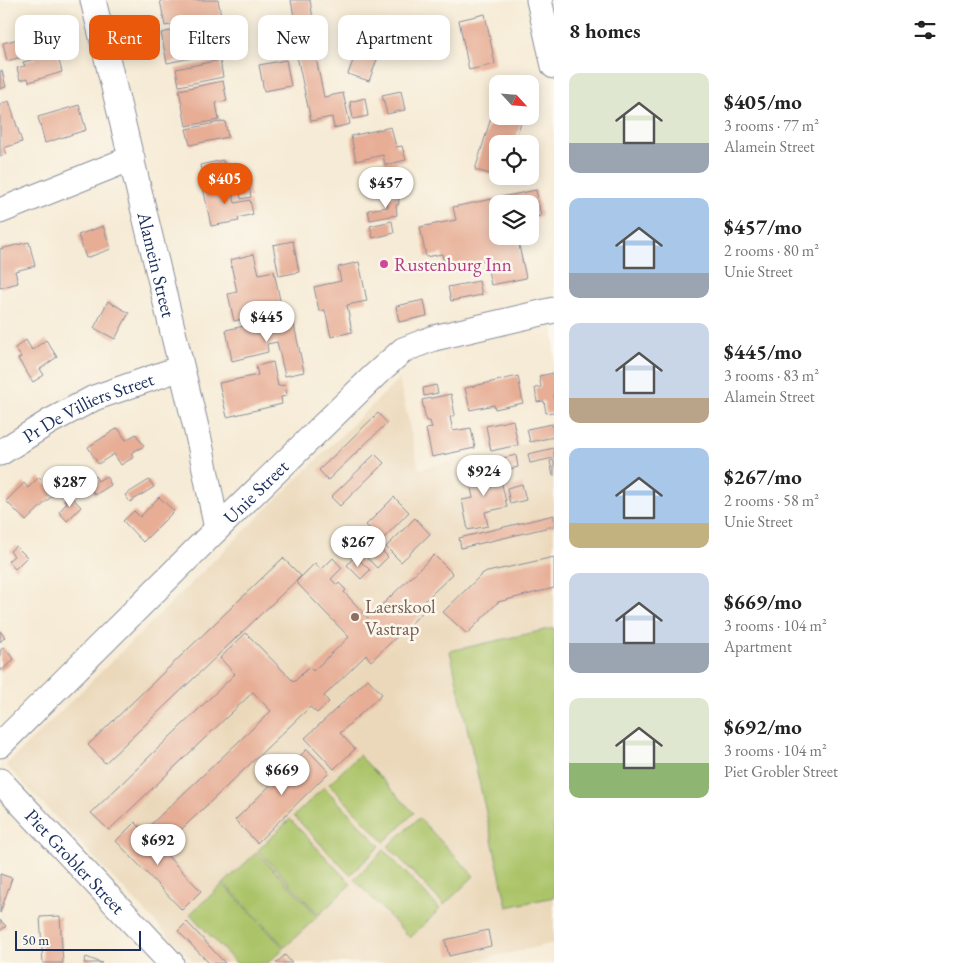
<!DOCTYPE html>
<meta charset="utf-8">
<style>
:root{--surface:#fff;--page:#f2f2f2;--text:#222;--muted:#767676;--accent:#ea580c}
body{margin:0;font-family:"EB Garamond",serif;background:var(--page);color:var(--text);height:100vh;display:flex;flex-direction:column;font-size:19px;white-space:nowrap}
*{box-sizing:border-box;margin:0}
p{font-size:16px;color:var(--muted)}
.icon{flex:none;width:28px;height:28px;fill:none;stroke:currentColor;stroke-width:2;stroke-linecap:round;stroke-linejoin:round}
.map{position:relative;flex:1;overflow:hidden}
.panel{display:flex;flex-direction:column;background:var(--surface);width:400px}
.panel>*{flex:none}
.banner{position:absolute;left:15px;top:15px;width:464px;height:45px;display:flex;gap:10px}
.needle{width:32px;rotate:116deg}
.tools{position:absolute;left:489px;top:75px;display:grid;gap:10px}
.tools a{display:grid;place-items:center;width:50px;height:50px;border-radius:10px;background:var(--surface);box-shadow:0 2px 12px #0003;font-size:25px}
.scale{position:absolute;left:15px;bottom:12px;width:126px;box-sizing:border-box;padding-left:5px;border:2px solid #1b2f5e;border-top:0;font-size:14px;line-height:18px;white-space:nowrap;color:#1b2f5e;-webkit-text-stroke:4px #fbf7ec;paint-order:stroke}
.price{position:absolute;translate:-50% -42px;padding:0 11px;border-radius:18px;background:#fff;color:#222;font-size:16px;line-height:32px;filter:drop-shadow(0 1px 2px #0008)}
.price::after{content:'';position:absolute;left:50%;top:30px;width:15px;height:11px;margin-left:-8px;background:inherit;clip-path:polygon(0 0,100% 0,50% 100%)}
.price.on{background:var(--accent);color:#fff}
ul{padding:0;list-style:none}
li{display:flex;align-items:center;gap:15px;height:125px;padding:0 15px}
li span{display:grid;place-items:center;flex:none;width:140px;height:100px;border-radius:10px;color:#555}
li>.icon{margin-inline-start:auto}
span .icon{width:60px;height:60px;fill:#fffc;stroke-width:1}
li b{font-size:21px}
h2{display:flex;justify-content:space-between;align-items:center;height:60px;padding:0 15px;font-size:21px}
.pill{padding:0 18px;border-radius:10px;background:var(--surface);box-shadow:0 2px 12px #0003;font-size:18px;line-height:45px}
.pill.on{background:var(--accent);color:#fff}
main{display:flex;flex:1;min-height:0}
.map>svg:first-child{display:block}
.built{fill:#ebd8ba}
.green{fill:#acc469;stroke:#647a64}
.building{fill:#e7ad95}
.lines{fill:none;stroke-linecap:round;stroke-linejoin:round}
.minor-casing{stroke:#888d9a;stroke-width:27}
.minor{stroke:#fff;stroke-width:25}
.hotel-dot{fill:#d1479c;stroke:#fbf7ec;stroke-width:2}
.education-dot{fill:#8d6e63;stroke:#fbf7ec;stroke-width:2}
.labels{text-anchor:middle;stroke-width:5;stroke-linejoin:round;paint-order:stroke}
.street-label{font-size:19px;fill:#1b2f5e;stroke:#fbf7ec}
.hotel-label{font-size:19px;fill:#b23c85;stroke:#fbf7ec;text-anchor:start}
.education-label{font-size:19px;fill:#785e54;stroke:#fbf7ec;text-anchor:start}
</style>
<main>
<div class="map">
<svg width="554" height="963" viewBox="0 0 554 963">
<rect width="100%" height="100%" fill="#fbf7ec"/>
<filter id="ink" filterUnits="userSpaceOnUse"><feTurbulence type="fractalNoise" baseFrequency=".02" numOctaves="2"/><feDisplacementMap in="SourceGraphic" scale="10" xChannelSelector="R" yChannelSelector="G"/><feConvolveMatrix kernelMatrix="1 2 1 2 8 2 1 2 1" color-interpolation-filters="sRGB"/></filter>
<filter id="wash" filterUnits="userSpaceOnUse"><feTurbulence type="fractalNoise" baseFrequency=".0096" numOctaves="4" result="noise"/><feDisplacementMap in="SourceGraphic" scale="20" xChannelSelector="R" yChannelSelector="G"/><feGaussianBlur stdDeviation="1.12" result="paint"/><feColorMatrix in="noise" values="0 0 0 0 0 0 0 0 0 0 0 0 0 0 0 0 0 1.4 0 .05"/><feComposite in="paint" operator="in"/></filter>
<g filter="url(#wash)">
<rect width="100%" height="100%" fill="#f6ebd6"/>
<path class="built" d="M399,379L419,469L554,437V943L466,963H194L6,765Z"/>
<g class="green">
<path d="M554,628V897L507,907L450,651Z"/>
<path d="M359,755L414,813L384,842L329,784Z"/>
<path d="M324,787L380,846L350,875L294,816Z"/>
<path d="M419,818L474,876L444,905L388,846Z"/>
<path d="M290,819L351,884L319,915L258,850Z"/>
<path d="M384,850L440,909L410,938L354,879Z"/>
<path d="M257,852L318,916L285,947L224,883Z"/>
<path d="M223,884L284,948L268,963H236L190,914Z"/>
</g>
<g id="blocks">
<g class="building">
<path d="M160,0H218L221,15L165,26Z"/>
<path d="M291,0H310L316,37L298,40Z"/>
<path d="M485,14L495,64L469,70L459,20Z"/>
<path d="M218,21L224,51L167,63L161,33Z"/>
<path d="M49,25L62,72L29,82L28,78L20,80L17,68L25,66L23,62L35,59L34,54L7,61L3,43L29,36L28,31Z"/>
<path d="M375,25L388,30L369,81L348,74L354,58L344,55L350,40L367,46Z"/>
<path d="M313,44L324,97L343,93L350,124L334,128L332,117L311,121L295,47Z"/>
<path d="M220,60L223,77L179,86L176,69Z"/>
<path d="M286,60L291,86L264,91L259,65Z"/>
<path d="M0,71H2L6,87L0,89Z"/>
<path d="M223,81L227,101L216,103L219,120L186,126L179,90Z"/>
<path d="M401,91L405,110L387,114L382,95Z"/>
<path d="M365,98L368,116L353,119L350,102Z"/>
<path d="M497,98L498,116H523L514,144H498V176L475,170Z"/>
<path d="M9,101L22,142L4,148L6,154L0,156V104Z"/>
<path d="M79,105L86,130L45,143L38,117Z"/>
<path d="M225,121L228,137L190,145L186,129Z"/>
<path d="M391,127L396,147L402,146L406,160L385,165L383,155L356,161L351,136Z"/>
<path d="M223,160L227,179L204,184L200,165Z"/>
<path d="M230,181L235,203L250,200L253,214L238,218L239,221L211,226L203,187Z"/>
<path d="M248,181L251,197L241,199L238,183Z"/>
<path d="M536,190L541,216L530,218V204H498V236H517L526,278L491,285L486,260L445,268L442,254L426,257L420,227L456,220L453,207Z"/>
<path d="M398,195L399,204L396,205L397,215L370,220L368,210L388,207L386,198Z"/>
<path d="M392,221L394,233L373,238L370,226Z"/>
<path d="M103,226L111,249L86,258L78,235Z"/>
<path d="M293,241L299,272L279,276L273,245Z"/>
<path d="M29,242L35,266L15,271L18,283L0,288V249Z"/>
<path d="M254,254L259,274L274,271L282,310L234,321L228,294L237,292L230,260Z"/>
<path d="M359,262L367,301L347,305L352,332L331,337L325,310L319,311L314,287L341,281L338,267Z"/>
<path d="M479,281L482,295L451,301L448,287Z"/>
<path d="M424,300L427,316L399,322L396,306Z"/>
<path d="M108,301L129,313L115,339L94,328Z"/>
<path d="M293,320L304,372L285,376L277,342L267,344L268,352L232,361L226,330L262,322V325Z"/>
<path d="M26,340L32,350L46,340L57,357L40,369L44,375L33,382L18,359L21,357L15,348Z"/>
<path d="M273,362L278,386L285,385L287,396L281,397L282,404L227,417L219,383L258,375L256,366Z"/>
<path d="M554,373V412L546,413L544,401L537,402L535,388L541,387L539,376Z"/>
<path d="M518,376L523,403L495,409L494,405L470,410L465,388Z"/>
<path d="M436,385L438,393L424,396L423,388Z"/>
<path d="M451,394L455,415L450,417L453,431L471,428L475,448L432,457L426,429L432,428L430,421H426L422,400Z"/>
<path d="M378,413L387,423L328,480L319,470Z"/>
<path d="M513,420L518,445L491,451L486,426Z"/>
<path d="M552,424L554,437L530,442L527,429Z"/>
<path d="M118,428L126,440L136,434L144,446L131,453L134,457L121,465L114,454L98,464L88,447Z"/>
<path d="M554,448V458L530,463L528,454Z"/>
<path d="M375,454L384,463L340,506L331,497Z"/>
<path d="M516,455L518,467L502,471L499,459Z"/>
<path d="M554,460V476H553L550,461Z"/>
<path d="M498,466L507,507L485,512L488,526L468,530L462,500L473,498L468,473Z"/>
<path d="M95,476L98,481L106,476L111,485L95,495L87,482Z"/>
<path d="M39,477L55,493L26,521L6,501L24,483L28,488Z"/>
<path d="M149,480L154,487L130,502L125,495Z"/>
<path d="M522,484L526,500L510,504L507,488Z"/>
<path d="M70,495L81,507L67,521L59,512L67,503L64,500Z"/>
<path d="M159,497L174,511L143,542L123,521L134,511L140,517Z"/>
<path d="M394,497L409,512L381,541L366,525Z"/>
<path d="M554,515V526L461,548L459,538Z"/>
<path d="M415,518L430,534L401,562L386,547Z"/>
<path d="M375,543L388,557L377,568L363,554Z"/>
<path d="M16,546L27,557L15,569L8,561L14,556L10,551Z"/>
<path d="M434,555L453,574L418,607L423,612L371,661L366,655L324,696L329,702L317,713L310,707L165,845L147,828L271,711L253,692L109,830L91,813L235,674L220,658L246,633L294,682L309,667L313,671L349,637L296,582L315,563L321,570L333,558L342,568L331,579L337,585L339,583L346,590L344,592L368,618Z"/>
<path d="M355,556L370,570L361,579L347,565Z"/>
<path d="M554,557V588L498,602L467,634L443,612L483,573Z"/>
<path d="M283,558L301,576L105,763L88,745Z"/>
<path d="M0,631L5,637L0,642Z"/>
<path d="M3,647L14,659L0,672V651Z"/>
<path d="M368,679L382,694L340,733L355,749L334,769L305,738Z"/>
<path d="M307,749L329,772L257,843L235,820Z"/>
<path d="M135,822L201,891L182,910L116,841Z"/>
<path d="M0,874L12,878L0,913Z"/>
<path d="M60,916L63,963H43L40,917Z"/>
<path d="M0,920L6,926L0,931Z"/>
<path d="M187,922L225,963H209L178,931Z"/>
<path d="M488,930L491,946L449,956L445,940Z"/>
<path d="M285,955L292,963H276Z"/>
<path d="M86,957L102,963H84Z"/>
</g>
</g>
</g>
<g filter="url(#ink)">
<use href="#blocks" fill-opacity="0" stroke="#888d9a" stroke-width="1"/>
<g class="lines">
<defs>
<g id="minor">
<path id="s1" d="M93,0L200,444L217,529"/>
<path d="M539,0L554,66"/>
<path d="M0,211L132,158"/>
<path id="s2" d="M0,453L49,422L94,398L181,368"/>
<path id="s3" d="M0,745L217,529L375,375L403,350L434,338L554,310"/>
<path id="s4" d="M0,781L171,963"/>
</g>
</defs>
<use href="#minor" class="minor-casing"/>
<use href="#minor" class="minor"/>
</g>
</g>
<circle class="hotel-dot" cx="384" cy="264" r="5"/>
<circle class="education-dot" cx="355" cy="617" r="5"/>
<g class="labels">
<g class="street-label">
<text dy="7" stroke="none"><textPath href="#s1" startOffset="272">Alamein Street</textPath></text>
<text dy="7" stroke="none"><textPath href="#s2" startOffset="100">Pr De Villiers Street</textPath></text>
<text dy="7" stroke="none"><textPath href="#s3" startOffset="360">Unie Street</textPath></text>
<text dy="7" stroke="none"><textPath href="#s4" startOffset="110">Piet Grobler Street</textPath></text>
</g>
<g class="hotel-label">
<text x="394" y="271">Rustenburg Inn</text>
</g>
<g class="education-label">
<text x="365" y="613">Laerskool<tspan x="365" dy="22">Vastrap</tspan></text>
</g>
</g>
</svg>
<div class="tools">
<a><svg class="needle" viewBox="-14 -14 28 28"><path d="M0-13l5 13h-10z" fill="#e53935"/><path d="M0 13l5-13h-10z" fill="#767676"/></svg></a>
<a><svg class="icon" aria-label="locate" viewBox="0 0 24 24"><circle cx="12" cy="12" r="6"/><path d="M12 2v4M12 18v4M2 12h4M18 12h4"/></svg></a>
<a><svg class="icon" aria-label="layers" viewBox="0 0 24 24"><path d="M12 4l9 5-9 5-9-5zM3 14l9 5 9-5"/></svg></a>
</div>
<div class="scale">50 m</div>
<b class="price on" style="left:225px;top:205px">$405</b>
<b class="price" style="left:386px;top:209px">$457</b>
<b class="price" style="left:267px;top:343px">$445</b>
<b class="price" style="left:484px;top:497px">$924</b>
<b class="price" style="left:70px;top:508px">$287</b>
<b class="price" style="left:358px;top:568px">$267</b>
<b class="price" style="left:282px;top:796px">$669</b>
<b class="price" style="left:158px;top:866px">$692</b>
<div class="banner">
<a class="pill">Buy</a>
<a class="pill on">Rent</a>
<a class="pill">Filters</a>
<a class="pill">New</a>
<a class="pill">Apartment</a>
</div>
</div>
<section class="panel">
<h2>8 homes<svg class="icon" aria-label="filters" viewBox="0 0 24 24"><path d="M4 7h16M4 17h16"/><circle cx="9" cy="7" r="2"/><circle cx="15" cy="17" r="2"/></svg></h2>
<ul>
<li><span style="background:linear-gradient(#dfe7d0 70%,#9aa5b1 0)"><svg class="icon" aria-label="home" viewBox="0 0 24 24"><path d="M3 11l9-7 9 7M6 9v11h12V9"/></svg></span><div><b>$405/mo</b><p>3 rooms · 77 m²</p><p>Alamein Street</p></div></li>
<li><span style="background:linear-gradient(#a9c7e8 75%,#9aa5b1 0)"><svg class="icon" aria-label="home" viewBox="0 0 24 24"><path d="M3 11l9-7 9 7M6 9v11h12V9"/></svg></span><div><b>$457/mo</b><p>2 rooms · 80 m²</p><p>Unie Street</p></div></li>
<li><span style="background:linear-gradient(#c9d6e8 75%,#b9a48a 0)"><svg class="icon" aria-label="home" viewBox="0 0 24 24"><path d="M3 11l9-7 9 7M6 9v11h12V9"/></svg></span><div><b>$445/mo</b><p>3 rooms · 83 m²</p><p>Alamein Street</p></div></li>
<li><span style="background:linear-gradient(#a9c7e8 75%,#c2b280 0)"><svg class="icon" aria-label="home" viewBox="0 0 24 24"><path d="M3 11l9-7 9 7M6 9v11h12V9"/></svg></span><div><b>$267/mo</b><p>2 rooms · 58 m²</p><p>Unie Street</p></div></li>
<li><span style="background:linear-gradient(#c9d6e8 70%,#9aa5b1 0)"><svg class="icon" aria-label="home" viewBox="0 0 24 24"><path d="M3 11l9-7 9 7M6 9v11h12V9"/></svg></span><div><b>$669/mo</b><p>3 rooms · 104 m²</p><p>Apartment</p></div></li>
<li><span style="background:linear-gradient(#dfe7d0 65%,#8fb573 0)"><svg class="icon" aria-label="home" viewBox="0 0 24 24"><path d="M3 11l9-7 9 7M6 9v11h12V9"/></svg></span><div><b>$692/mo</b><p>3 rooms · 104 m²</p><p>Piet Grobler Street</p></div></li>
</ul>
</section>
</main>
